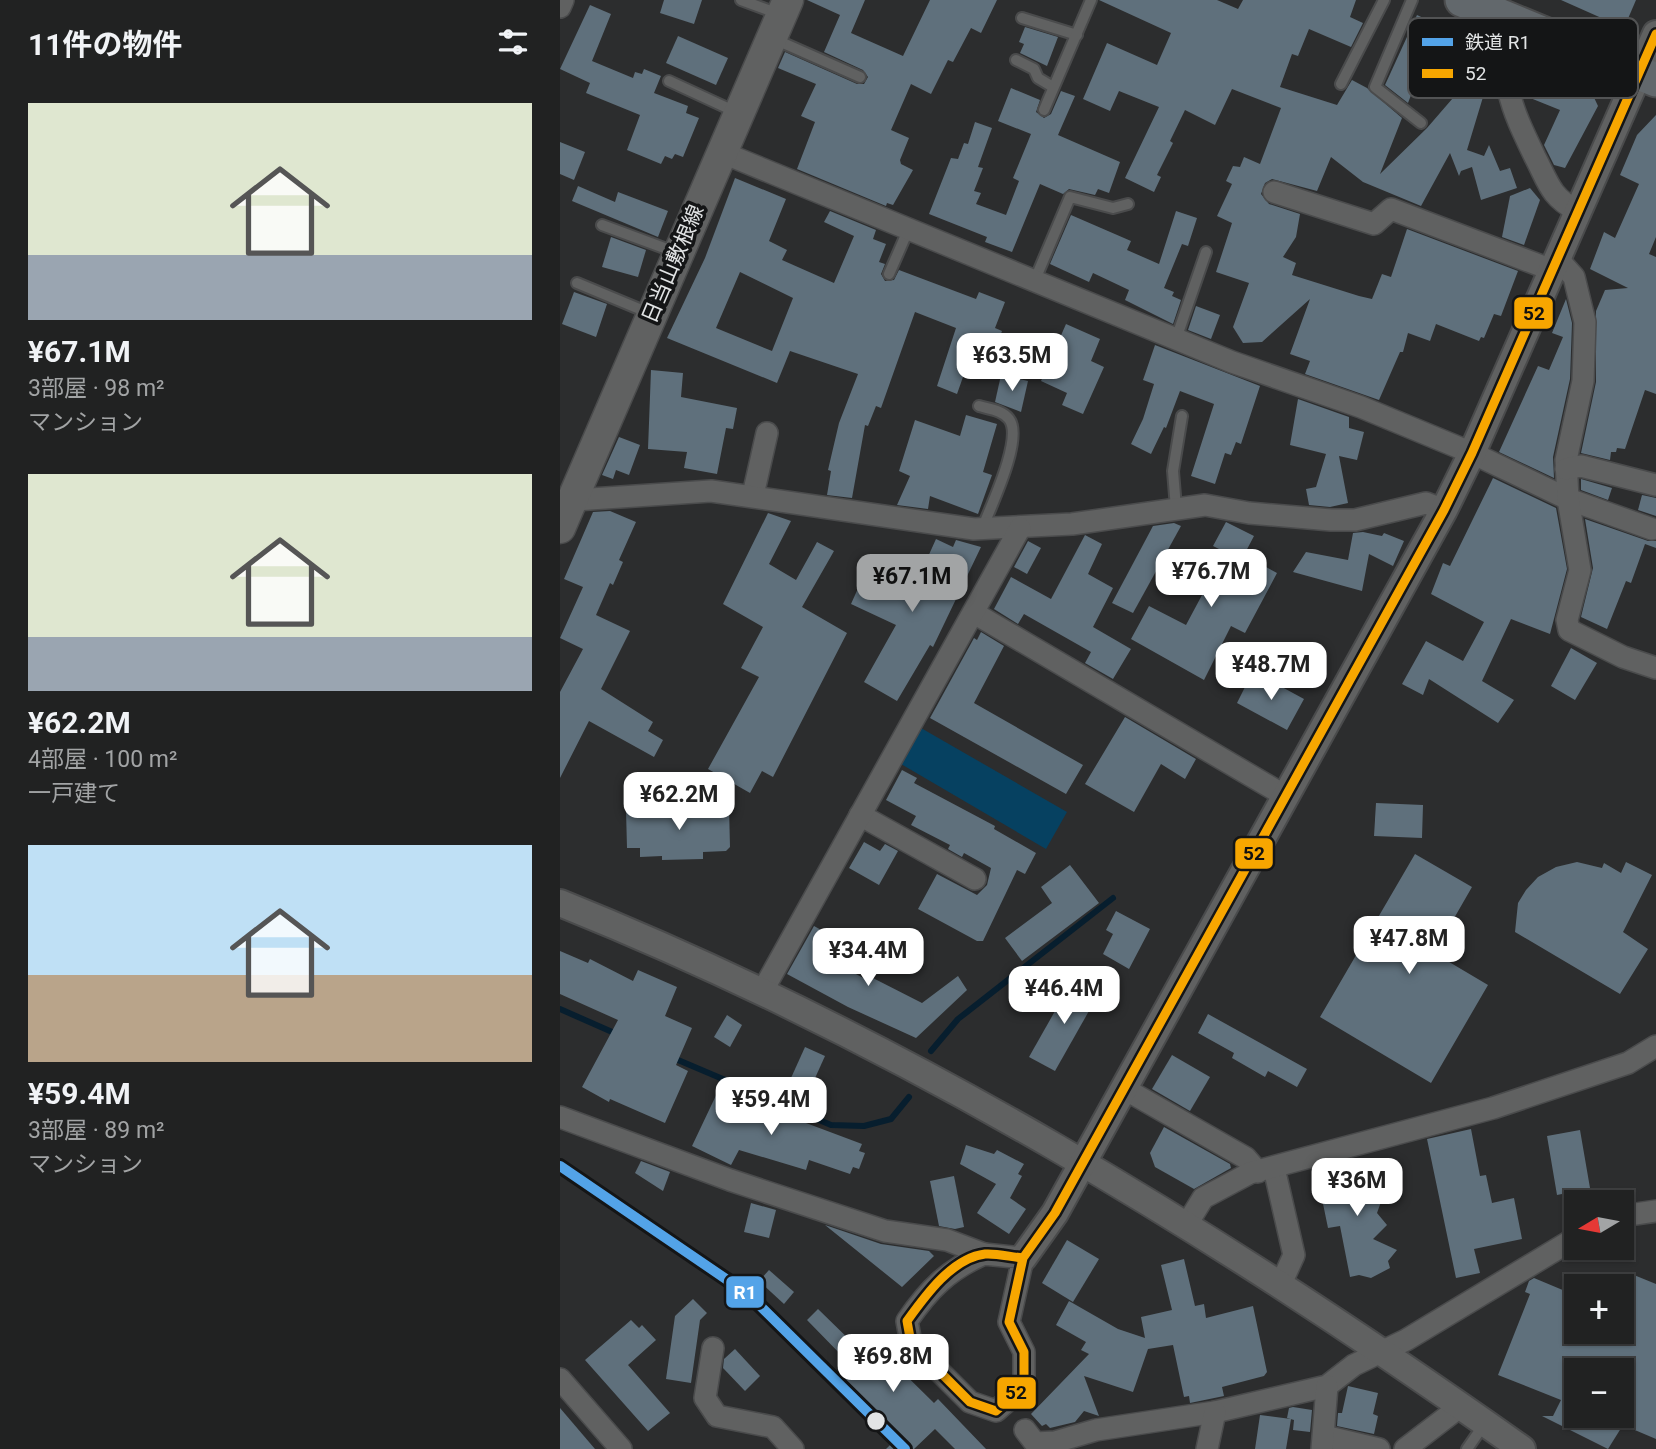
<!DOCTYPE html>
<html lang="ja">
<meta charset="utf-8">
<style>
:root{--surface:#212222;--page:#292a2a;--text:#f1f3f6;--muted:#a2a4a5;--line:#3e3f40;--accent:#a2a4a5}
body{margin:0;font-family:Roboto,"Noto Sans JP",sans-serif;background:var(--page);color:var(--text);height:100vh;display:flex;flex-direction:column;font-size:26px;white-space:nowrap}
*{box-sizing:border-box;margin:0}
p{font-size:23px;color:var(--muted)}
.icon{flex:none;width:38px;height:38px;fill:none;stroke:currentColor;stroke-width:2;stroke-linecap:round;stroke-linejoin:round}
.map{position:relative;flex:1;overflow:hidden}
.side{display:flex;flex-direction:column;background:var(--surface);width:560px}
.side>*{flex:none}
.needle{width:46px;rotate:260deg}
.buttons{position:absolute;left:1004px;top:1190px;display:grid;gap:14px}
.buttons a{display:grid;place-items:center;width:70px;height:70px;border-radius:0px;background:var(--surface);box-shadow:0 2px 5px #0004,0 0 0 2px var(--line);font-size:35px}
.price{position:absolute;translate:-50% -60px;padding:0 16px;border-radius:14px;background:#fff;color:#222;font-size:23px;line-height:46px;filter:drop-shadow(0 2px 4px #0008)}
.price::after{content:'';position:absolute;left:50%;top:42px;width:21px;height:16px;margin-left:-10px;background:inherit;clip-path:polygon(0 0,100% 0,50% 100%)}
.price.selected{background:var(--accent);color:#111}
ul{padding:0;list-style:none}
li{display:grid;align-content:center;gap:14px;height:371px;padding:0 28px}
li span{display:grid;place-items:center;height:217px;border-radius:0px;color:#555}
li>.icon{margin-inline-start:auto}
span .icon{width:126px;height:126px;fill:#fffc;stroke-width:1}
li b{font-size:30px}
h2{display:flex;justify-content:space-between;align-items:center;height:84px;padding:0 28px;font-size:30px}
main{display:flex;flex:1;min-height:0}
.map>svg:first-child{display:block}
.green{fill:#064161}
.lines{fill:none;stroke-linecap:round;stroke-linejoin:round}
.stream{stroke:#071e2e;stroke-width:6}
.building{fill:#5f707c;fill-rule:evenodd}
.service-casing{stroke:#4a4b4c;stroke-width:14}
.minor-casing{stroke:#4a4b4c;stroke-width:24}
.tertiary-casing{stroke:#4a4b4c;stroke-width:30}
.secondary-casing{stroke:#4a4b4c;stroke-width:33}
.primary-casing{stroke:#4a4b4c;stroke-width:37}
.service{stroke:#606161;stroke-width:10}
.minor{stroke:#606161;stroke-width:21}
.tertiary{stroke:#606161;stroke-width:26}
.secondary{stroke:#606161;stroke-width:30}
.primary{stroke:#62686c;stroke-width:33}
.bus-1-casing{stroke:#141516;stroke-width:14}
.bus-1{stroke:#f7a600;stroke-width:9}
.rail-1-casing{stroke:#141516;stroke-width:16}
.rail-1{stroke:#53a3e8;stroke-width:10}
.stop-dot{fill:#e2e4e5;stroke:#141516;stroke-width:2.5}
.labels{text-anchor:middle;stroke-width:7;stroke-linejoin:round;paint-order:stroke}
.street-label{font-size:21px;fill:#e2e4e5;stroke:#141516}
.key{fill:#141516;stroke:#525354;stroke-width:2}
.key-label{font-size:19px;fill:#e2e4e5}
.line-badge{stroke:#141516;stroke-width:2.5}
.badge-label{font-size:19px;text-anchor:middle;font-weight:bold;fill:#fff}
.pale-badge-label{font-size:19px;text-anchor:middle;font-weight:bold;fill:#111}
</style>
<main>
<section class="side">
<h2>11件の物件<svg class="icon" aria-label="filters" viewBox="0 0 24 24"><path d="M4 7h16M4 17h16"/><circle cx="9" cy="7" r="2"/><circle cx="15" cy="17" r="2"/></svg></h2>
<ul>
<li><span style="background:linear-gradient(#dfe7d0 70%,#9aa5b1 0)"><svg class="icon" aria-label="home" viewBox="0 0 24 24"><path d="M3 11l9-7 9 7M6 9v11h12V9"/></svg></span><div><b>¥67.1M</b><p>3部屋 · 98 m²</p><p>マンション</p></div></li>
<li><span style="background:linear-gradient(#dfe7d0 75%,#9aa5b1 0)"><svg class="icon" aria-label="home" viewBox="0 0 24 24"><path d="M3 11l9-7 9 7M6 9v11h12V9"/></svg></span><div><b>¥62.2M</b><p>4部屋 · 100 m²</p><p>一戸建て</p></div></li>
<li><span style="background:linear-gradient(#bfe0f5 60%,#b9a48a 0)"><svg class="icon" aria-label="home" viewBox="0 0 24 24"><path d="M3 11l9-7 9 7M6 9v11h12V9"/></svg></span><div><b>¥59.4M</b><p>3部屋 · 89 m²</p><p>マンション</p></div></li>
</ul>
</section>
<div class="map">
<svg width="1096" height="1449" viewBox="0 0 1096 1449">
<rect width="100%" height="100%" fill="#2c2d2e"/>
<path class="green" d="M361,728L507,812L486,849L341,764Z"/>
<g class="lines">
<g class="stream">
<path d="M0,1009L59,1035"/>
<path d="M371,1051L398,1019L553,898"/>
<path d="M111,1057L271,1125L304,1126L331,1119L349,1097"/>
</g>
</g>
<g class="building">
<path d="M104,0H142L134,24L100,13Z"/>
<path d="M247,0H305L291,33L343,56L370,0H437L421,33L411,28L393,62L388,60L371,94L351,84L331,130L349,138L340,160L341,164L353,170L333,205L327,203L326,206L237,169L255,122L241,116L256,84L218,68L225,52L297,84H304L308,77L303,70L264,52L280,15Z"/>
<path d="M539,0H657L678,9L683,0H796L790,17L803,23L791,47L749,29L738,56L732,54L720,87L777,105L792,80L807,88L842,118L820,174L867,128L912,76L864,61L848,103L825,85L857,15L874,23L869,34L913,49L915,44L934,51L933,64L907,150L924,156L929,145L940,171L950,168L957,188L921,200L912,167L901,171L899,176L890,153L861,206L803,182L771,157L757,191L712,179L705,183L701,194L709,204L740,214L736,237L723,257L736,263L732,275L799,296L812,299L822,274L831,277L847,229L958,271L941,316L934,314L924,338L921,337L919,341L876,324L870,341L848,333L843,352H840L819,400L745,374L750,361L730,354L750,299L702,342L683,343L673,327L689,283L656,272L672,223L657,216L672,184L666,181L673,166L680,167L684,157L700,164L721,108L672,89L655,125L625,110L610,141L613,143L597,175L601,177L594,192L565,178L599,107L559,91L550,111L523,99L547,43L597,65L611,33Z"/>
<path d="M1001,0H1076L1064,28Z"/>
<path d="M30,5L51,14L32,61L73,78L75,72L82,74L84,69L101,76L94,93L128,106L126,113L139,118L123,157L115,154L112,159L105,156L101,164L67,150L80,115L26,93L30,83L0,69Z"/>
<path d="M465,27L498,37L487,66L460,53L464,44L459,42Z"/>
<path d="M118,36L168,58L156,85L106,63Z"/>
<path d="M966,61L1030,89L1038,106L1005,168L994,165L984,145L1000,110L963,95L960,75Z"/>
<path d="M451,88L480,100L476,112L484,118L491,114L501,91L515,96L498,135L560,162L549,193L538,189L535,195L509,189L503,194L480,184L452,252L425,242L427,237L369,214L391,158L398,159L404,143L408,144L415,122L432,128L418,167L423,168L414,191L421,193L416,204L446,215L459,181L453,178L471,134L438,121Z"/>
<path d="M1096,115V237L1089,254L1096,257V394L1085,390L1065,449L1057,448L1056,452H1051L1050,460L1021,453L1036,382V311L1045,290L1068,288L1030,269L1044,232L1055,238L1079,184L1060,175L1077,135Z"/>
<path d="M0,142L25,152L14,180L0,174Z"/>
<path d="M175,178L226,199L209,241L227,250L222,260L274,283L294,236L264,222L270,211L316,230L313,239L326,244L319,262L325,264L321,274L325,281L334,280L339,270L416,299L419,292L445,302L435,328L442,331L435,350L415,343L397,394L377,386L396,328L355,312L321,408L316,406L308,426L305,425L292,498L267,495L271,471L268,470L279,423L298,374L230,351L217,383L107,338L145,258ZM180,272L233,298L212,351L156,328Z"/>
<path d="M18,186L55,202L58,192L108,211L98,237L12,201Z"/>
<path d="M970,188L980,200L964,245L942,237L950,196Z"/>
<path d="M616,211L637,218L628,246L622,244L604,288L614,292L612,296L621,300L613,324L565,300L569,290L533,273L529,282L490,264L511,215L571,241L567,250L599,264Z"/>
<path d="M51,237L86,250L78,277L42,267Z"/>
<path d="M14,292L47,304L36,337L2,324Z"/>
<path d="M1006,299L1012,323L1010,379L993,457L994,478L939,452L978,366L989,370L1003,337L992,333Z"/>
<path d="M636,306L660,315L651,339L628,330Z"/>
<path d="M506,324L540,339L531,361L544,367L523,414L502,405L507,393L481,381Z"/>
<path d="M595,345L700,386L681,444L676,442L671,455L665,453L655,484L631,476L654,404L620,391L606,428L604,427L591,454L571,444L583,419L594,384L583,380Z"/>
<path d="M91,370L123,373L121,397L177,408L173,429L166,428L157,474L124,468L127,452L88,449Z"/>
<path d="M441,375L468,381L461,412L435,402Z"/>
<path d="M738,399L789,417V428L804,432L797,460L779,456L788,503L770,507L749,505L746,489L756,487L766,454L730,445Z"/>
<path d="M406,415L437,424L423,472L432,475L418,514L370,496L368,509L337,505L350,476L339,471L355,420L400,436Z"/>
<path d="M59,437L80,445L69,475L56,470L53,479L42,475Z"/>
<path d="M933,478L996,508L1007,569L990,634L951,619L922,681L954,700L938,723L869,679L863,695L842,684L866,641L903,661L924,622L871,594L883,563L890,566Z"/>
<path d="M1021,479L1052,488L1048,500L1021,490Z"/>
<path d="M1082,495L1096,498V516L1078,510Z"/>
<path d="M50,511L76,522L59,560L63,562L53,585L50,583L36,615L70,631L41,689L93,722L88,731L103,740L94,757L29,721L0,778V692L23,649L0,638L23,587L4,579L33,512Z"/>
<path d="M208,513L231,521L209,564L236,580L257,542L274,551L242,607L287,633L213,777L202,771L190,793L148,769L199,677L181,668L203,627L163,604Z"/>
<path d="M1025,519L1088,541H1096V548L1085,544L1071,583L1066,581L1047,629L1021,617L1033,568Z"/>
<path d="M666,522L694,536L684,555L717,573L685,633L671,626L644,680L571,639L589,606L626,625L665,552L653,546Z"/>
<path d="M614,523L621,526L573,613L552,603L593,526Z"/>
<path d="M803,532L822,536L824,533L844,541L833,566L809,554L802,591L733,572L746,552L788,560L793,533Z"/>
<path d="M525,535L542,544L528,574L553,588L533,627L571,649L553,679L525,663L531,652L464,614L458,624L434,609L451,577L491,599Z"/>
<path d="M376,539L393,547L396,540L421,547L373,647L370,645L337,701L304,682L336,625L291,604L308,566L370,597L383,567L367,559Z"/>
<path d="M468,541L481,548L467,574L454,567Z"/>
<path d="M421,632L444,646L414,703L523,765L506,794L370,718L414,638L417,640Z"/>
<path d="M1011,648L1037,663L1015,700L991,686Z"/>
<path d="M700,675L744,699L727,730L677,703L687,683L693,687Z"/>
<path d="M565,717L636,759L625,779L601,764L574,812L525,784Z"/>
<path d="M342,770L357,778L354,783L435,826L434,829L476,853L465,874L457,870L423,941H417L358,909L377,874L417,895L427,885L431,868L404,853L402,857L388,849L390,845L351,825L356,816L326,800Z"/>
<path d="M816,803L863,805L862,838L814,836Z"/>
<path d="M169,807L170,847L166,851L143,852V859L102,860V856L80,857V848H67L66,810Z"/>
<path d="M304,842L320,851L325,844L338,851L319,885L289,868Z"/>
<path d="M855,854L912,887L874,953L928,985L871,1083L760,1017Z"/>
<path d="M1017,862L1042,868L1044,863L1061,873L1066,862L1092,875L1063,932L1088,949L1060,994L955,932L958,903L966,890L978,877L996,867Z"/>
<path d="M510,865L539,903L462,961L445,938L492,903L481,887Z"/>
<path d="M556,911L590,929L569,969L543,954L553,934L546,930Z"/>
<path d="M254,926L283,942L272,961L307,980L309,976L362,1003L398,976L407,990L356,1038L288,1007L227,974Z"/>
<path d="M0,951L28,963L30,959L73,981L78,970L117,987L105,1016L132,1028L116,1065L128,1071L105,1123L50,1099L49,1102L22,1087L58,1020L0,994Z"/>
<path d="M512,981L538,995L495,1071L469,1057Z"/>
<path d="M648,1014L747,1069L737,1087L708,1071L705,1077L672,1058L674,1053L638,1033Z"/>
<path d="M167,1015L182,1025L170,1047L154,1037Z"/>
<path d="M245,1047L265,1056L251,1087L231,1078Z"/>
<path d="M612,1055L650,1077L630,1111L592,1089Z"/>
<path d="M160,1087L195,1104L302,1144L299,1151L305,1153L299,1169L293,1167L290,1174L249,1160L246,1170L179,1150L171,1165L132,1146Z"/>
<path d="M604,1127L670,1164L671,1168L634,1189L595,1167L590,1153Z"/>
<path d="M911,1129L920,1176L926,1175L932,1203L954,1198L962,1239L914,1249L920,1273L896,1278L867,1139Z"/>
<path d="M1020,1130L1030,1188L1018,1190L1020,1202H1003L1002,1194L997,1195L987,1136Z"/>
<path d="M406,1145L434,1154L437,1150L464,1164L458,1174L462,1176L450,1198L466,1209L449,1234L417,1213L436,1184L400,1164Z"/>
<path d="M805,1159L808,1171L815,1173L810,1194L822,1199L817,1213L827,1225L813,1239L837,1250L828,1261L830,1268L811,1278L799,1275L790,1277L780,1226L768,1228L761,1194L772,1192L767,1168L789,1160Z"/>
<path d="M81,1161L110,1172L103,1191L75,1173Z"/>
<path d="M394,1176L404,1227L395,1229L379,1226L370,1181Z"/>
<path d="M191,1203L216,1210L209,1238L184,1232Z"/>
<path d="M265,1225L321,1244L369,1251L374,1256L342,1287Z"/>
<path d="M507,1240L539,1259L513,1302L482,1283Z"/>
<path d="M624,1259L635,1306L644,1304L646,1318L693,1306L707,1372L704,1376L662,1387L664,1396L630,1403L629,1396L624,1397L613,1345L588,1349L573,1392L524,1376L539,1416L524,1411L515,1422L490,1428L486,1424L482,1426L471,1414L529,1354L521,1350L526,1342L496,1325L509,1301L558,1329L585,1338L581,1317L612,1310L601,1265Z"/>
<path d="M209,1270L234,1292L224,1304L199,1281Z"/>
<path d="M1069,1273L1096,1284V1439L1063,1425L1048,1449L982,1416H993L1001,1400L938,1375L970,1294L965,1292L969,1281L974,1278L1017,1296V1332H1062V1289ZM1017,1370H1062V1416H1017Z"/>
<path d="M133,1299L147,1313L140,1320L131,1383L106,1379L115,1316Z"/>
<path d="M258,1309L300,1350L310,1340L374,1403L378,1399L426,1449H395L375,1429L354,1449H326L338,1437L277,1376L288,1362L247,1320Z"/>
<path d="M71,1320L79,1328L82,1325L96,1340L68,1365L110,1413L88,1431L25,1360Z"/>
<path d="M175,1349L200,1376L185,1391L163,1368L164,1359Z"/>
<path d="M788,1386L818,1393L813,1414L818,1416L814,1434L777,1426L778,1413H782Z"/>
<path d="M733,1407L752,1410L750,1432L733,1430L734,1420L727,1418L729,1408Z"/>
<path d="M0,1408L35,1449H0Z"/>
<path d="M700,1415L731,1419L726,1449H695Z"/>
</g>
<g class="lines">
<defs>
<g id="service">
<path d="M181,0L219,14"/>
<path d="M852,0L815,87L861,123"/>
<path d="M462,18L517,35"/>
<path d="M214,39L300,77"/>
<path d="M456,60L474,69L478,78L493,87"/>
<path d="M109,81L176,112"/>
<path d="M781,84L824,0"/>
<path d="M484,110L531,0"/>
<path d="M42,225L115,252"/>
<path d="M329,274L349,228"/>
<path d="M474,282L510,197L553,208L568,204"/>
<path d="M17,283L89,313"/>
<path d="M616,339L646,252"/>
<path d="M419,406C429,409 442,410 449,419C464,438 430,508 422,529"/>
<path d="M616,508L613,471L622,416"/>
<path d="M907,1449L925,1423"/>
</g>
<g id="minor">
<path d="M0,7L3,0"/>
<path d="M952,21C938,80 950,105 975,157C989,184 990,196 1017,211"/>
<path d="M161,152L672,362L801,407L912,453L1008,499L1092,529"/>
<path d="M714,192L814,224L831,209L992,270"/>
<path d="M997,258L1014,277L1025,322L1023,381L1006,460L1008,499L1020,570L1007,620L1009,630L1063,657L1096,668"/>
<path d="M1006,469L1021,466L1096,485"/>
<path d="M193,495L207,433"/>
<path d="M0,501L151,491L414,529L512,524L645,505L689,513L771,520H795L866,503L884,510"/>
<path d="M414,613L727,797"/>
<path d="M300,815L415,879"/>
<path d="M202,992L460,528"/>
<path d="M563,1088L686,1158L698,1172"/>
<path d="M0,1117L170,1180L325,1231L387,1240L424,1254"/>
<path d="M714,1168L734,1255L720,1286"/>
<path d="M1062,1216L1096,1211"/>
<path d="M627,1224L643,1198L690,1173L933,1108L1068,1063L1096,1046"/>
<path d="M424,1254L463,1258L449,1322L464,1352V1386L436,1411L410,1402L351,1343L347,1321C369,1289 388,1270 424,1254Z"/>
<path d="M153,1348L145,1398L157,1416L213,1427L233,1449"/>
<path d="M0,1379L61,1449"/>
<path d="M465,1430L475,1443L495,1442L536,1430L655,1412L767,1386L794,1365L846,1340L1017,1237"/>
<path d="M764,1436L819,1449"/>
<path d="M647,1449L655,1412"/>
<path d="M762,1449L767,1386"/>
<path d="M845,1449L901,1406"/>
</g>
<g id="tertiary">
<path d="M0,903C343,1041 661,1236 962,1449"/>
<path d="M463,1258L495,1213L884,510L912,453L1096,34"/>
</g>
<path id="secondary" d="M0,528L228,0"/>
<path id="primary" d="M902,0L1096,80"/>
</defs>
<use href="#service" class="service-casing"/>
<use href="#minor" class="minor-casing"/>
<use href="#tertiary" class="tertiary-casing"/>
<use href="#secondary" class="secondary-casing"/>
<use href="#primary" class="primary-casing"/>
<use href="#service" class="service"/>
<use href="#minor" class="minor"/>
<use href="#tertiary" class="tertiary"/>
<use href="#secondary" class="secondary"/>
<use href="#primary" class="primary"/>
<defs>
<path id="bus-1" d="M463,1258C451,1257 436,1253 425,1254C392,1258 365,1296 347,1321L351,1343L410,1402L436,1411L464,1386V1352L449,1322L463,1258L495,1213L884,510L912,453L1096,34"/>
</defs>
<use href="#bus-1" class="bus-1-casing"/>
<use href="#bus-1" class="bus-1"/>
<defs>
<path id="rail-1" d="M0,1166L188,1294L345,1449"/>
</defs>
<use href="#rail-1" class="rail-1-casing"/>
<use href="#rail-1" class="rail-1"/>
</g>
<circle class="stop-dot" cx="316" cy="1421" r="10"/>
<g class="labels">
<g class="street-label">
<text transform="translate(113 264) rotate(-67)" y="7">日当山敷根線</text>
</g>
</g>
<rect x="848" y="18" width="230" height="80" rx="10" class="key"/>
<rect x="862" y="38" width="31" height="8" fill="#53a3e8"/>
<rect x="862" y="69" width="31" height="9" fill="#f7a600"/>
<g class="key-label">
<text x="905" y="49">鉄道 R1</text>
<text x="905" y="80">52</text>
</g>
<g class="line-badge">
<rect x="953" y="296" width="41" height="34" rx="7" fill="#f7a600"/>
<rect x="674" y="837" width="40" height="33" rx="7" fill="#f7a600"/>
<rect x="165" y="1275" width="40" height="34" rx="7" fill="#53a3e8"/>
<rect x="436" y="1376" width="41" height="34" rx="7" fill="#f7a600"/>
</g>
<g class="badge-label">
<text x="185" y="1299">R1</text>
</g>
<g class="pale-badge-label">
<text x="974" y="320">52</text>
<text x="694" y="860">52</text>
<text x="456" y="1399">52</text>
</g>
</svg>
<div class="buttons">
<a><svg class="needle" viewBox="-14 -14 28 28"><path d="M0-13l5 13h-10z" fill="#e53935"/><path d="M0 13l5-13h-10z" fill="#a2a4a5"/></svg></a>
<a>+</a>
<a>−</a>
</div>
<b class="price" style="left:452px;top:393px">¥63.5M</b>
<b class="price" style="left:651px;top:609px">¥76.7M</b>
<b class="price selected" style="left:352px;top:614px">¥67.1M</b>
<b class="price" style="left:711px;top:702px">¥48.7M</b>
<b class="price" style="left:119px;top:832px">¥62.2M</b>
<b class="price" style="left:849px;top:976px">¥47.8M</b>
<b class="price" style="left:308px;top:988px">¥34.4M</b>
<b class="price" style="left:504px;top:1026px">¥46.4M</b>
<b class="price" style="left:211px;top:1137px">¥59.4M</b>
<b class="price" style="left:797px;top:1218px">¥36M</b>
<b class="price" style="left:333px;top:1394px">¥69.8M</b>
</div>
</main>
